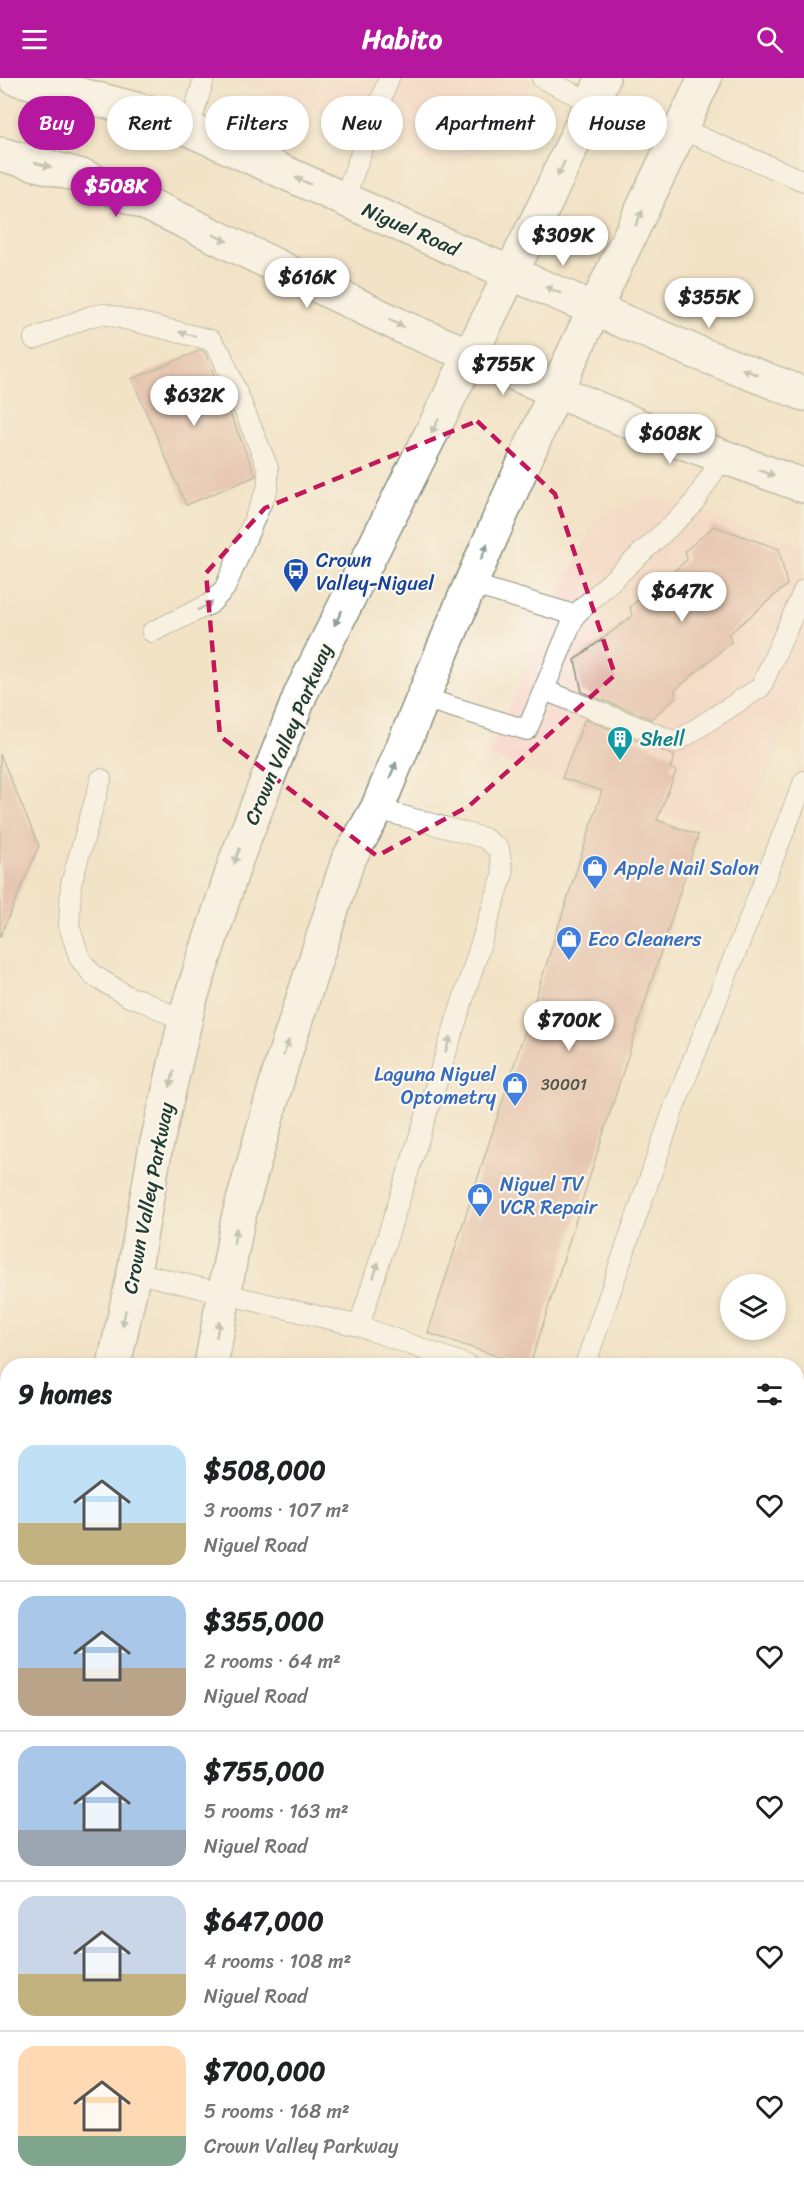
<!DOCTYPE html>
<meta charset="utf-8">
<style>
:root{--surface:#fff;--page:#f2f2f2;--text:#202124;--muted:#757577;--line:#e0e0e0;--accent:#b5179e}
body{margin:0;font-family:Sriracha,sans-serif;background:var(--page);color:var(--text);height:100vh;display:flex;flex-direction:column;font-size:22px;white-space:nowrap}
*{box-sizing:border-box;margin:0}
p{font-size:20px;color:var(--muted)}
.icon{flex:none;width:33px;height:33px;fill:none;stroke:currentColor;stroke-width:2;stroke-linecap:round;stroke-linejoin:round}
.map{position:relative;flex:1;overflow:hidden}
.details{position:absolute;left:0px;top:1280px;width:804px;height:836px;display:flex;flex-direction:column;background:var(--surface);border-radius:24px 24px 0 0;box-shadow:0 3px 9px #0003}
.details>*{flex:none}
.banner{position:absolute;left:18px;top:18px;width:768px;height:54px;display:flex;gap:12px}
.buttons{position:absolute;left:720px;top:1196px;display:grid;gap:12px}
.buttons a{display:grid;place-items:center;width:66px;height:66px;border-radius:50%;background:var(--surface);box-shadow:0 3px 9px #0003;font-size:30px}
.price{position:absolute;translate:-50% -51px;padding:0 14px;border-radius:21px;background:#fff;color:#222;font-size:20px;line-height:39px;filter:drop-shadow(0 2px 3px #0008)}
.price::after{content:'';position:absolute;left:50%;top:36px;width:18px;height:14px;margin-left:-9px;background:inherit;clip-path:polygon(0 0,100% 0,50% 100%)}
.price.current{background:var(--accent);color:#fff}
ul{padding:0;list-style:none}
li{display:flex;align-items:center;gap:18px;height:150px;padding:0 18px}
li+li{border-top:2px solid var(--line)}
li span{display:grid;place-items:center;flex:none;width:168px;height:120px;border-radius:18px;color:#555}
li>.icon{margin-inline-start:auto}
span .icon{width:72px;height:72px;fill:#fffc;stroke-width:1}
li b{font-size:26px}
h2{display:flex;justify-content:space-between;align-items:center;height:72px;padding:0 18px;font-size:26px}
.pill{padding:0 21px;border-radius:27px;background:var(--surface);box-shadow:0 3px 9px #0003;font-size:21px;line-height:54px}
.pill.current{background:var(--accent);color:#fff}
header{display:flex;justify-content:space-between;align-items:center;height:78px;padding:0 18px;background:var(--accent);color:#fff;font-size:27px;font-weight:700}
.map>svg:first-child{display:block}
.built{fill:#f7d1c7}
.green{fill:#bad87e;stroke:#6c8a59;stroke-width:1.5}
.building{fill:#d9a396}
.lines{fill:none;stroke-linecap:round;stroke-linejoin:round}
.service-casing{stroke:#88907e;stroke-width:22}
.secondary-casing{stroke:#88907e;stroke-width:36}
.primary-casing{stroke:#88907e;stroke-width:36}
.path{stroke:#88907e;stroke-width:4;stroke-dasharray:4.5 4.5;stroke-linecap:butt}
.service{stroke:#fff;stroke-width:20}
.secondary{stroke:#fff;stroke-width:33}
.primary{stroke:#fff;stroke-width:33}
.oneway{fill:#8f9e9a}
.marked{fill:none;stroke:#c2185b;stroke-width:4.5;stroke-dasharray:12 8;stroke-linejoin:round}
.labels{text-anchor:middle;stroke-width:4.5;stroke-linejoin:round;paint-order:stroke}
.number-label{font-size:16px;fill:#4e564c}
.street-label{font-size:20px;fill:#1f3d34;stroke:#fbf7ec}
.transit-label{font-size:20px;fill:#164399;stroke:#fbf7ec;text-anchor:start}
.culture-label{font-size:20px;fill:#0d838f;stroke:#fbf7ec;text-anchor:start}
.shop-label{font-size:20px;fill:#366cbe;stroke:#fbf7ec;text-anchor:start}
</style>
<header><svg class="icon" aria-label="menu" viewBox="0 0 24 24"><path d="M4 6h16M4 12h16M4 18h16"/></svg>Habito<svg class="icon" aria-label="search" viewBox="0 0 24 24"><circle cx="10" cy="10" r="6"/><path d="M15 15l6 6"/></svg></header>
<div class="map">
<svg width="804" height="2114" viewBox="0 0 804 2114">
<rect width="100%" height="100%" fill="#fbf7ec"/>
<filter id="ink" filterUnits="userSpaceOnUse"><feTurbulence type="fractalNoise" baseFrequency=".0167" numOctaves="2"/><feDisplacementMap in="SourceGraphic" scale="12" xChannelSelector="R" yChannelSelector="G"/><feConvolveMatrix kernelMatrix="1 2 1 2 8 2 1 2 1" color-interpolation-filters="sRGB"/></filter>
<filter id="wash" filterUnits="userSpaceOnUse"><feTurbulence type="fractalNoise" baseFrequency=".008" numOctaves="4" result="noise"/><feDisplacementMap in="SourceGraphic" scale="24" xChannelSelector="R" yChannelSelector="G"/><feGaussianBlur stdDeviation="1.35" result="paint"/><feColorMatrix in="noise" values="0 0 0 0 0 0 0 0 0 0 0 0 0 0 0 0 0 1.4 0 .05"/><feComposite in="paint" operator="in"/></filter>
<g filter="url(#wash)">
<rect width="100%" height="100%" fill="#f2e3c7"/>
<g class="built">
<path d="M229,0H533L511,53L448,94L323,36Z"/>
<path d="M653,418L804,467V617L741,758L667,738L487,678L596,439Z"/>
</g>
<path class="green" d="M797,1420L804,1436V2114H237L238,2108H796Z"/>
<g id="blocks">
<g class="building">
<path d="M201,272L205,275L256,398L186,427L132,301Z"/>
<path d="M714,448L779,471L787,507L729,556L731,564L675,612L676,619L651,641L582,614L575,582L632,538L630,529L687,482L685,473Z"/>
<path d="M585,641L675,678L670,690L676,693L657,742L698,757L530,1287H524L428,1255L602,713L562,700Z"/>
<path d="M0,676L39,768L0,859Z"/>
</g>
</g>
</g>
<g filter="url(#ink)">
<use href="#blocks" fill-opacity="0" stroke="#88907e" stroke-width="1.5"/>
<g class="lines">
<defs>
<g id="service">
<path d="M542,0L592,25"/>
<path d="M681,51L804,103"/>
<path d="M189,52L204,0"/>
<path d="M344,121L389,0"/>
<path d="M34,261L91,238L104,236L211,262L221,276L268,390V409L225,510L210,526L152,554"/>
<path d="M470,506L575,537L691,429L723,379"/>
<path d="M544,612L676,664L761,609L804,512"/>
<path d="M423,620L527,652L575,537"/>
<path d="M101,701L71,806L69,848L80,881L93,897L129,919L141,922L185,944"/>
<path d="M134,1194L359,1248L467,1287"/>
<path d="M359,1248L503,796L499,771L484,760L377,731"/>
<path d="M585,1287L675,1027L804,703"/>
</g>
<g id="secondary">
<path d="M15,0L155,36L452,170L688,271L804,316"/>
<path d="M0,76L85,99L167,135L407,251L647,351L804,408"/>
</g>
<g id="primary">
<path d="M114,1287L134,1194L155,1073L189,926L236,782L301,615L439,340L547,122L603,0"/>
<path d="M211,1287L238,1141L282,985L348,782L377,731L464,521L556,312L705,0"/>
<path d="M48,2114V2108"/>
<path d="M161,2114V2108"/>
</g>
</defs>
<use href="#service" class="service-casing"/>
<use href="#secondary" class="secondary-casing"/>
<use href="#primary" class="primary-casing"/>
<g class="path">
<path d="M796,1919L804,1923"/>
<path d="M296,2108L297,2114"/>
<path d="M530,2114V2108"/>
</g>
<use href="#service" class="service"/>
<use href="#secondary" class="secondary"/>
<use href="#primary" class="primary"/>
</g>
<defs><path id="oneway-solid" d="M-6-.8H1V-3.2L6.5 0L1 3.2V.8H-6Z" transform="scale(1.5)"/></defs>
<g class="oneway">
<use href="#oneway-solid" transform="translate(43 87) rotate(15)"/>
<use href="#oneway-solid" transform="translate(561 91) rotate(115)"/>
<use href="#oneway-solid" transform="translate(303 103) rotate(-156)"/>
<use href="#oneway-solid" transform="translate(639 140) rotate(-65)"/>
<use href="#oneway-solid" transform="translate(220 160) rotate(26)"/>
<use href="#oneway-solid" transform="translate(553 212) rotate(-157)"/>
<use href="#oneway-solid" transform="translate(396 245) rotate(27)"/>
<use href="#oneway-solid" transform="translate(187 256) rotate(-165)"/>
<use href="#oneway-solid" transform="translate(750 294) rotate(-159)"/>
<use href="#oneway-solid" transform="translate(435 348) rotate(117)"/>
<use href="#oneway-solid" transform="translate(767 395) rotate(20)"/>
<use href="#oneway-solid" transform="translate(484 474) rotate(-67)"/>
<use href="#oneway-solid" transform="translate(205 528) rotate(-31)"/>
<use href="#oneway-solid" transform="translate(338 540) rotate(117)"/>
<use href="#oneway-solid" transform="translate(393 692) rotate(-67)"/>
<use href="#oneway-solid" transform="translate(237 778) rotate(110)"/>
<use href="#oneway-solid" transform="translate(448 966) rotate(-72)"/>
<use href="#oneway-solid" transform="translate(286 970) rotate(-71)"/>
<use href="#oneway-solid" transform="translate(172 1001) rotate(103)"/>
<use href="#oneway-solid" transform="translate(235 1158) rotate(-80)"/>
<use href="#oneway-solid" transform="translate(376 1192) rotate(-72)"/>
<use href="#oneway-solid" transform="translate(124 1240) rotate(102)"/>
<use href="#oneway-solid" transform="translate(218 1251) rotate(-79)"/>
</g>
</g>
<path d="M0 0H804V2114H0ZM477,343L555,416L615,597L469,728L377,778L220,658L206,495L265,430Z" fill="#f2e3c7" fill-opacity=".55" fill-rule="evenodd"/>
<path class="marked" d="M477,343L555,416L615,597L469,728L377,778L220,658L206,495L265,430Z"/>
<defs>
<symbol id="bus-pin" viewBox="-11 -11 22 30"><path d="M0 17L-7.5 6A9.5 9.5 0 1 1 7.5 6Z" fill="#1a4fb4" stroke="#fbf7ec"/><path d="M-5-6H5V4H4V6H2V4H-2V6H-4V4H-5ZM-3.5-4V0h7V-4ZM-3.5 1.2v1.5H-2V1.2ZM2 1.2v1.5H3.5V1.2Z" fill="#fff"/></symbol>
<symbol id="building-pin" viewBox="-11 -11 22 30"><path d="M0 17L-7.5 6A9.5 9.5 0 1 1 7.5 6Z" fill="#0f9aa8" stroke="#fbf7ec"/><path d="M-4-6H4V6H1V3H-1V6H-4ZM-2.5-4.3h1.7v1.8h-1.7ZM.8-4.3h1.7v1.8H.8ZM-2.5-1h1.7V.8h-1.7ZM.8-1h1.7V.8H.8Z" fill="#fff"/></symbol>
<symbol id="shop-pin" viewBox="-11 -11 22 30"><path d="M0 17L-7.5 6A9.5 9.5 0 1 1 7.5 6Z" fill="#3f7fe0" stroke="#fbf7ec"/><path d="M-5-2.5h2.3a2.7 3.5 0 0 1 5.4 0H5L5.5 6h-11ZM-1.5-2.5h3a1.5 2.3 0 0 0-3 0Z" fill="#fff"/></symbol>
</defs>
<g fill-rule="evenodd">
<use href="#bus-pin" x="281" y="478" width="30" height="40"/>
<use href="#building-pin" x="605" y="646" width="30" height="40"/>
<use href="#shop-pin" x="580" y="775" width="30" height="40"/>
<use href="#shop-pin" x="554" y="846" width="30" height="40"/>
<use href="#shop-pin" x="500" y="992" width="30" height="40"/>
<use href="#shop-pin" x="465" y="1103" width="30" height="40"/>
</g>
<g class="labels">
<g class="number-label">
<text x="564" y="1012">30001</text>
</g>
<g class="street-label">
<text transform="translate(411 151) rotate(24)" y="7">Niguel Road</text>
<text transform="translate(288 656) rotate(-67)" y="7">Crown Valley Parkway</text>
<text transform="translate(148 1120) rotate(-79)" y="7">Crown Valley Parkway</text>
</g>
<g class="transit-label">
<text x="316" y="489">Crown<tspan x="316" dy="23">Valley-Niguel</tspan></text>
</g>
<g class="culture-label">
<text x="640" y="668">Shell</text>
</g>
<g class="shop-label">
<text x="614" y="797">Apple Nail Salon</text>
<text x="588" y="868">Eco Cleaners</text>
<text x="496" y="1003" text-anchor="end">Laguna Niguel<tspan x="496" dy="23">Optometry</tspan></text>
<text x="500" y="1113">Niguel TV<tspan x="500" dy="23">VCR Repair</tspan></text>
</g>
</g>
</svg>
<div class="buttons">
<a><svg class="icon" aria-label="layers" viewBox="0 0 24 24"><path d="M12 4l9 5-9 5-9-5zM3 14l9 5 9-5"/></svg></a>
</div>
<b class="price current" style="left:116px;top:140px">$508K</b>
<b class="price" style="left:563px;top:189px">$309K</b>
<b class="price" style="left:307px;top:231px">$616K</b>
<b class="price" style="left:709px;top:251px">$355K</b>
<b class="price" style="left:503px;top:318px">$755K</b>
<b class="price" style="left:194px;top:349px">$632K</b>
<b class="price" style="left:670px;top:387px">$608K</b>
<b class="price" style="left:682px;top:545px">$647K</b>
<b class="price" style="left:569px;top:974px">$700K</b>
<div class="banner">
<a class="pill current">Buy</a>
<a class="pill">Rent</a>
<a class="pill">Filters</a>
<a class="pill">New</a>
<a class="pill">Apartment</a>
<a class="pill">House</a>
</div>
<section class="details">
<h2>9 homes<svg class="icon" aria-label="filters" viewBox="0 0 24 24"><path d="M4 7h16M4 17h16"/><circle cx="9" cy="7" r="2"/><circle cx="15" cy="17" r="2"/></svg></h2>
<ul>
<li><span style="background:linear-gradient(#bfe0f5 65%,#c2b280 0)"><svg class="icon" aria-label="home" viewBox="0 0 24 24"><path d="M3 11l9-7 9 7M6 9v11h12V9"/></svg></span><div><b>$508,000</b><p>3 rooms · 107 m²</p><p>Niguel Road</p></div><svg class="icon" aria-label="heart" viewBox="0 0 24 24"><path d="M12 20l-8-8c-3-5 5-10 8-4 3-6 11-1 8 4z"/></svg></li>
<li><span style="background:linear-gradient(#a9c7e8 60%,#b9a48a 0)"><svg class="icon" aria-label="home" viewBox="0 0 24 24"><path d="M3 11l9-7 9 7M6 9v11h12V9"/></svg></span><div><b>$355,000</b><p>2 rooms · 64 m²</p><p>Niguel Road</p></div><svg class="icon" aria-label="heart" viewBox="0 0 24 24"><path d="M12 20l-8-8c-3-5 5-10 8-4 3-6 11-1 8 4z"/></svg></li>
<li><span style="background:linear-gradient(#a9c7e8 70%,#9aa5b1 0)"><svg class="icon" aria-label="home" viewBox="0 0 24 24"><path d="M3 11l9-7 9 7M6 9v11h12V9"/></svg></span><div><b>$755,000</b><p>5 rooms · 163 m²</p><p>Niguel Road</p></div><svg class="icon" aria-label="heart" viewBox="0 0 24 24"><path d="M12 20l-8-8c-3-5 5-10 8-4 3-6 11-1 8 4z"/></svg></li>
<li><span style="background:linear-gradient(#c9d6e8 65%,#c2b280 0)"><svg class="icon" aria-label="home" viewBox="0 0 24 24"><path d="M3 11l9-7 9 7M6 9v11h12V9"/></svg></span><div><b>$647,000</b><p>4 rooms · 108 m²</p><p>Niguel Road</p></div><svg class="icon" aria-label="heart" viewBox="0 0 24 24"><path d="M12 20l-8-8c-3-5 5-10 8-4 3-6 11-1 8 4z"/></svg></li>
<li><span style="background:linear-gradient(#ffd9b3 75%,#7fa58c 0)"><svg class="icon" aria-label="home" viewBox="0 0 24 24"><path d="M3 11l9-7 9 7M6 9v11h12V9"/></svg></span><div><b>$700,000</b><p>5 rooms · 168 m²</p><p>Crown Valley Parkway</p></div><svg class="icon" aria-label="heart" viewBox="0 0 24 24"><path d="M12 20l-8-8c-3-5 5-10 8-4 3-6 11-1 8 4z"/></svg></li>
</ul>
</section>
</div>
